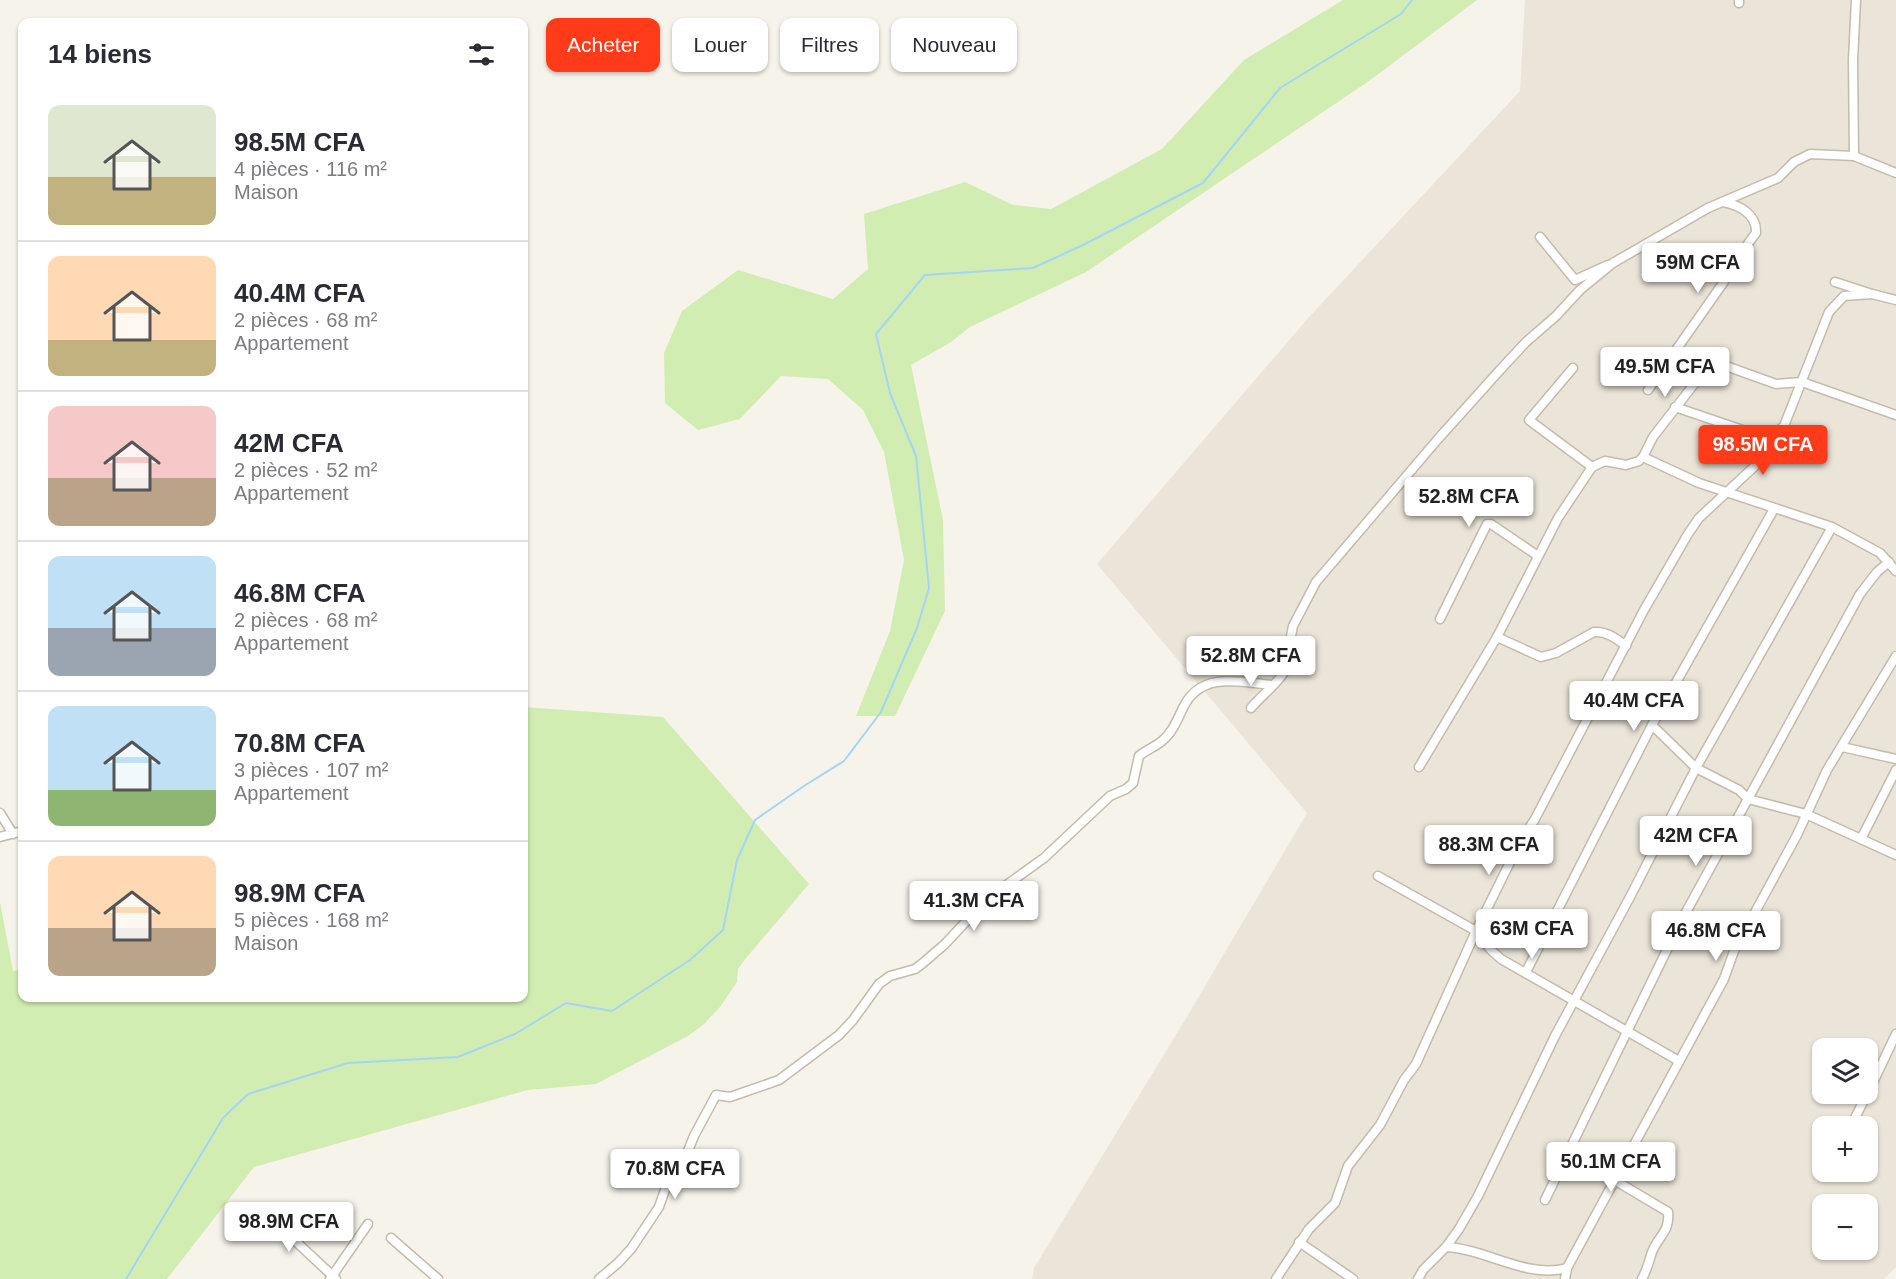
<!DOCTYPE html>
<html lang="fr">
<meta charset="utf-8">
<style>
:root{--surface:#fff;--page:#f2f2f3;--text:#2b2b33;--muted:#7c7c81;--line:#e1e1e2;--accent:#ff3b19}
body{margin:0;font-family:Helvetica,sans-serif;background:var(--page);color:var(--text);height:100vh;display:flex;flex-direction:column;font-size:22px;white-space:nowrap}
*{box-sizing:border-box;margin:0}
p{font-size:20px;color:var(--muted)}
.icon{flex:none;width:33px;height:33px;fill:none;stroke:currentColor;stroke-width:2;stroke-linecap:round;stroke-linejoin:round}
.map{position:relative;flex:1;overflow:hidden}
.side{position:absolute;left:18px;top:18px;width:510px;height:984px;display:flex;flex-direction:column;background:var(--surface);border-radius:12px;box-shadow:0 2px 4px #0004}
.side>*{flex:none}
.guide{position:absolute;left:546px;top:18px;width:570px;height:54px;display:flex;gap:12px}
.tools{position:absolute;left:1812px;top:1038px;display:grid;gap:12px}
.tools a{display:grid;place-items:center;width:66px;height:66px;border-radius:12px;background:var(--surface);box-shadow:0 2px 4px #0004;font-size:30px}
.price{position:absolute;translate:-50% -51px;padding:0 14px;border-radius:6px;background:#fff;color:#222;font-size:20px;line-height:39px;filter:drop-shadow(0 2px 3px #0008)}
.price::after{content:'';position:absolute;left:50%;top:36px;width:18px;height:14px;margin-left:-9px;background:inherit;clip-path:polygon(0 0,100% 0,50% 100%)}
.price.active{background:var(--accent);color:#fff}
ul{padding:0;list-style:none}
li{display:flex;align-items:center;gap:18px;height:150px;padding:0 30px}
li+li{border-top:2px solid var(--line)}
li span{display:grid;place-items:center;flex:none;width:168px;height:120px;border-radius:12px;color:#555}
li>.icon{margin-inline-start:auto}
span .icon{width:72px;height:72px;fill:#fffc;stroke-width:1}
li b{font-size:26px}
h2{display:flex;justify-content:space-between;align-items:center;height:72px;padding:0 30px;font-size:26px}
.chip{padding:0 21px;border-radius:12px;background:var(--surface);box-shadow:0 2px 4px #0004;font-size:21px;line-height:54px}
.chip.active{background:var(--accent);color:#fff}
.map>svg:first-child{display:block}
.residential{fill:#ebe5d9;fill-rule:evenodd}
.green{fill:#d2edb1}
.lines{fill:none;stroke-linecap:round;stroke-linejoin:round}
.stream{stroke:#a4d5f7;stroke-width:2}
.street-casing{stroke:#c3bbac;stroke-width:11}
.street{stroke:#fff;stroke-width:8}
</style>
<div class="map">
<svg width="1896" height="1279" viewBox="0 0 1896 1279">
<rect width="100%" height="100%" fill="#f6f3eb"/>
<path class="residential" d="M1525,0H1896V1267L1884,1279H1032L1034,1268L1185,1020L1307,813L1097,564L1309,317L1520,91ZM1822,1048H1868V1094H1822ZM1822,1126H1868V1172H1822ZM1822,1204H1868V1250H1822Z"/>
<g class="green">
<path d="M1343,0H1477L1369,81L1086,272L970,327L951,342L911,365L943,520L945,611L895,716H856L890,631L904,560L884,452L863,410L828,379L781,376L740,419L698,430L665,403L664,353L682,311L738,270L833,299L868,269L864,214L965,182L1013,205L1051,209L1162,149L1244,60Z"/>
<path d="M524,707L663,717L809,884L746,958L738,969L737,982L720,1007L703,1025L688,1036L596,1084L528,1090L254,1167L167,1279H0V902L13,971L22,969V998H524Z"/>
</g>
<g class="lines">
<path class="stream" d="M126,1279L223,1118L248,1094L348,1063L458,1057L515,1034L566,1003L612,1011L690,960L723,930L737,860L755,820L804,786L844,761L881,712L917,628L929,588L916,456L890,393L876,334L925,275L1033,268L1083,245L1203,183L1280,88L1401,14L1412,0"/>
<defs>
<g id="street">
<path d="M1739,0V3"/>
<path d="M1854,156L1853,60L1856,0"/>
<path d="M1540,237L1575,280L1608,265"/>
<path d="M1835,282L1872,294L1896,300"/>
<path d="M1573,368L1529,420L1592,467"/>
<path d="M1648,390C1673,354 1698,319 1723,283C1734,266 1743,249 1756,233C1757,214 1739,205 1723,202"/>
<path d="M1675,407L1766,438L1773,435L1784,426L1829,312L1844,296L1872,294"/>
<path d="M1643,457L1653,437L1712,361L1776,384L1802,382L1896,415"/>
<path d="M1440,619L1487,524H1491L1538,556"/>
<path d="M1497,637L1541,657L1556,653L1594,632C1607,631 1617,639 1626,646"/>
<path d="M1251,708C1260,697 1279,682 1284,672L1293,626L1316,582L1438,439L1500,370L1526,342L1556,316L1580,290L1613,263L1708,208L1778,178L1794,162L1810,154L1854,156L1896,173"/>
<path d="M1652,725L1696,768L1739,790L1748,799L1806,814L1896,855"/>
<path d="M1842,747L1896,759"/>
<path d="M1419,767L1497,637L1558,518L1592,467L1605,461L1626,465L1639,461L1643,457L1699,483L1832,527L1880,553L1896,571"/>
<path d="M0,813L13,834"/>
<path d="M0,837L22,831"/>
<path d="M1861,839L1896,770"/>
<path d="M1378,876L1476,931L1491,950L1501,959L1679,1061"/>
<path d="M1526,972L1652,725L1774,509"/>
<path d="M1868,1093L1896,1034"/>
<path d="M1851,1126L1867,1094"/>
<path d="M1566,1155L1616,1181L1668,1212C1670,1232 1659,1235 1652,1252C1649,1261 1647,1270 1642,1279"/>
<path d="M1545,1200L1679,925L1860,594L1877,572L1889,562"/>
<path d="M260,1208L336,1279"/>
<path d="M391,1238L438,1279"/>
<path d="M1299,1242L1353,1279"/>
<path d="M1446,1247C1487,1249 1526,1279 1567,1268"/>
<path d="M330,1279L368,1224"/>
<path d="M599,1279L618,1263L631,1249L659,1207L667,1184L684,1161L694,1136L716,1095L730,1097L779,1080L839,1035L853,1020L879,984L890,976L915,969L923,963L945,944L987,899L1044,858L1110,796L1126,789L1133,783L1139,756C1146,750 1155,747 1162,741C1173,732 1178,718 1184,706C1202,671 1241,682 1272,685"/>
<path d="M1276,1279L1309,1229L1335,1203L1348,1166L1380,1125L1404,1080L1416,1064L1476,931L1519,844L1535,819L1644,610L1688,534L1699,518L1756,465L1763,452L1766,438"/>
<path d="M1418,1279L1423,1270L1446,1247L1459,1229L1478,1196L1555,1036L1630,897L1696,768L1832,527"/>
<path d="M1565,1279L1567,1268L1724,979L1734,951L1797,835L1827,770L1896,656"/>
</g>
</defs>
<use href="#street" class="street-casing"/>
<use href="#street" class="street"/>
</g>
</svg>
<div class="tools">
<a><svg class="icon" aria-label="layers" viewBox="0 0 24 24"><path d="M12 4l9 5-9 5-9-5zM3 14l9 5 9-5"/></svg></a>
<a>+</a>
<a>−</a>
</div>
<b class="price" style="left:1698px;top:294px">59M CFA</b>
<b class="price" style="left:1665px;top:398px">49.5M CFA</b>
<b class="price active" style="left:1763px;top:476px">98.5M CFA</b>
<b class="price" style="left:1469px;top:528px">52.8M CFA</b>
<b class="price" style="left:1251px;top:687px">52.8M CFA</b>
<b class="price" style="left:1634px;top:732px">40.4M CFA</b>
<b class="price" style="left:1696px;top:867px">42M CFA</b>
<b class="price" style="left:1489px;top:876px">88.3M CFA</b>
<b class="price" style="left:974px;top:932px">41.3M CFA</b>
<b class="price" style="left:1532px;top:960px">63M CFA</b>
<b class="price" style="left:1716px;top:962px">46.8M CFA</b>
<b class="price" style="left:1611px;top:1193px">50.1M CFA</b>
<b class="price" style="left:675px;top:1200px">70.8M CFA</b>
<b class="price" style="left:289px;top:1253px">98.9M CFA</b>
<div class="guide">
<a class="chip active">Acheter</a>
<a class="chip">Louer</a>
<a class="chip">Filtres</a>
<a class="chip">Nouveau</a>
</div>
<section class="side">
<h2>14 biens<svg class="icon" aria-label="filters" viewBox="0 0 24 24"><path d="M4 7h16M4 17h16"/><circle cx="9" cy="7" r="2"/><circle cx="15" cy="17" r="2"/></svg></h2>
<ul>
<li><span style="background:linear-gradient(#dfe7d0 60%,#c2b280 0)"><svg class="icon" aria-label="home" viewBox="0 0 24 24"><path d="M3 11l9-7 9 7M6 9v11h12V9"/></svg></span><div><b>98.5M CFA</b><p>4 pièces · 116 m²</p><p>Maison</p></div></li>
<li><span style="background:linear-gradient(#ffd9b3 70%,#c2b280 0)"><svg class="icon" aria-label="home" viewBox="0 0 24 24"><path d="M3 11l9-7 9 7M6 9v11h12V9"/></svg></span><div><b>40.4M CFA</b><p>2 pièces · 68 m²</p><p>Appartement</p></div></li>
<li><span style="background:linear-gradient(#f6c9c9 60%,#b9a48a 0)"><svg class="icon" aria-label="home" viewBox="0 0 24 24"><path d="M3 11l9-7 9 7M6 9v11h12V9"/></svg></span><div><b>42M CFA</b><p>2 pièces · 52 m²</p><p>Appartement</p></div></li>
<li><span style="background:linear-gradient(#bfe0f5 60%,#9aa5b1 0)"><svg class="icon" aria-label="home" viewBox="0 0 24 24"><path d="M3 11l9-7 9 7M6 9v11h12V9"/></svg></span><div><b>46.8M CFA</b><p>2 pièces · 68 m²</p><p>Appartement</p></div></li>
<li><span style="background:linear-gradient(#bfe0f5 70%,#8fb573 0)"><svg class="icon" aria-label="home" viewBox="0 0 24 24"><path d="M3 11l9-7 9 7M6 9v11h12V9"/></svg></span><div><b>70.8M CFA</b><p>3 pièces · 107 m²</p><p>Appartement</p></div></li>
<li><span style="background:linear-gradient(#ffd9b3 60%,#b9a48a 0)"><svg class="icon" aria-label="home" viewBox="0 0 24 24"><path d="M3 11l9-7 9 7M6 9v11h12V9"/></svg></span><div><b>98.9M CFA</b><p>5 pièces · 168 m²</p><p>Maison</p></div></li>
</ul>
</section>
</div>
